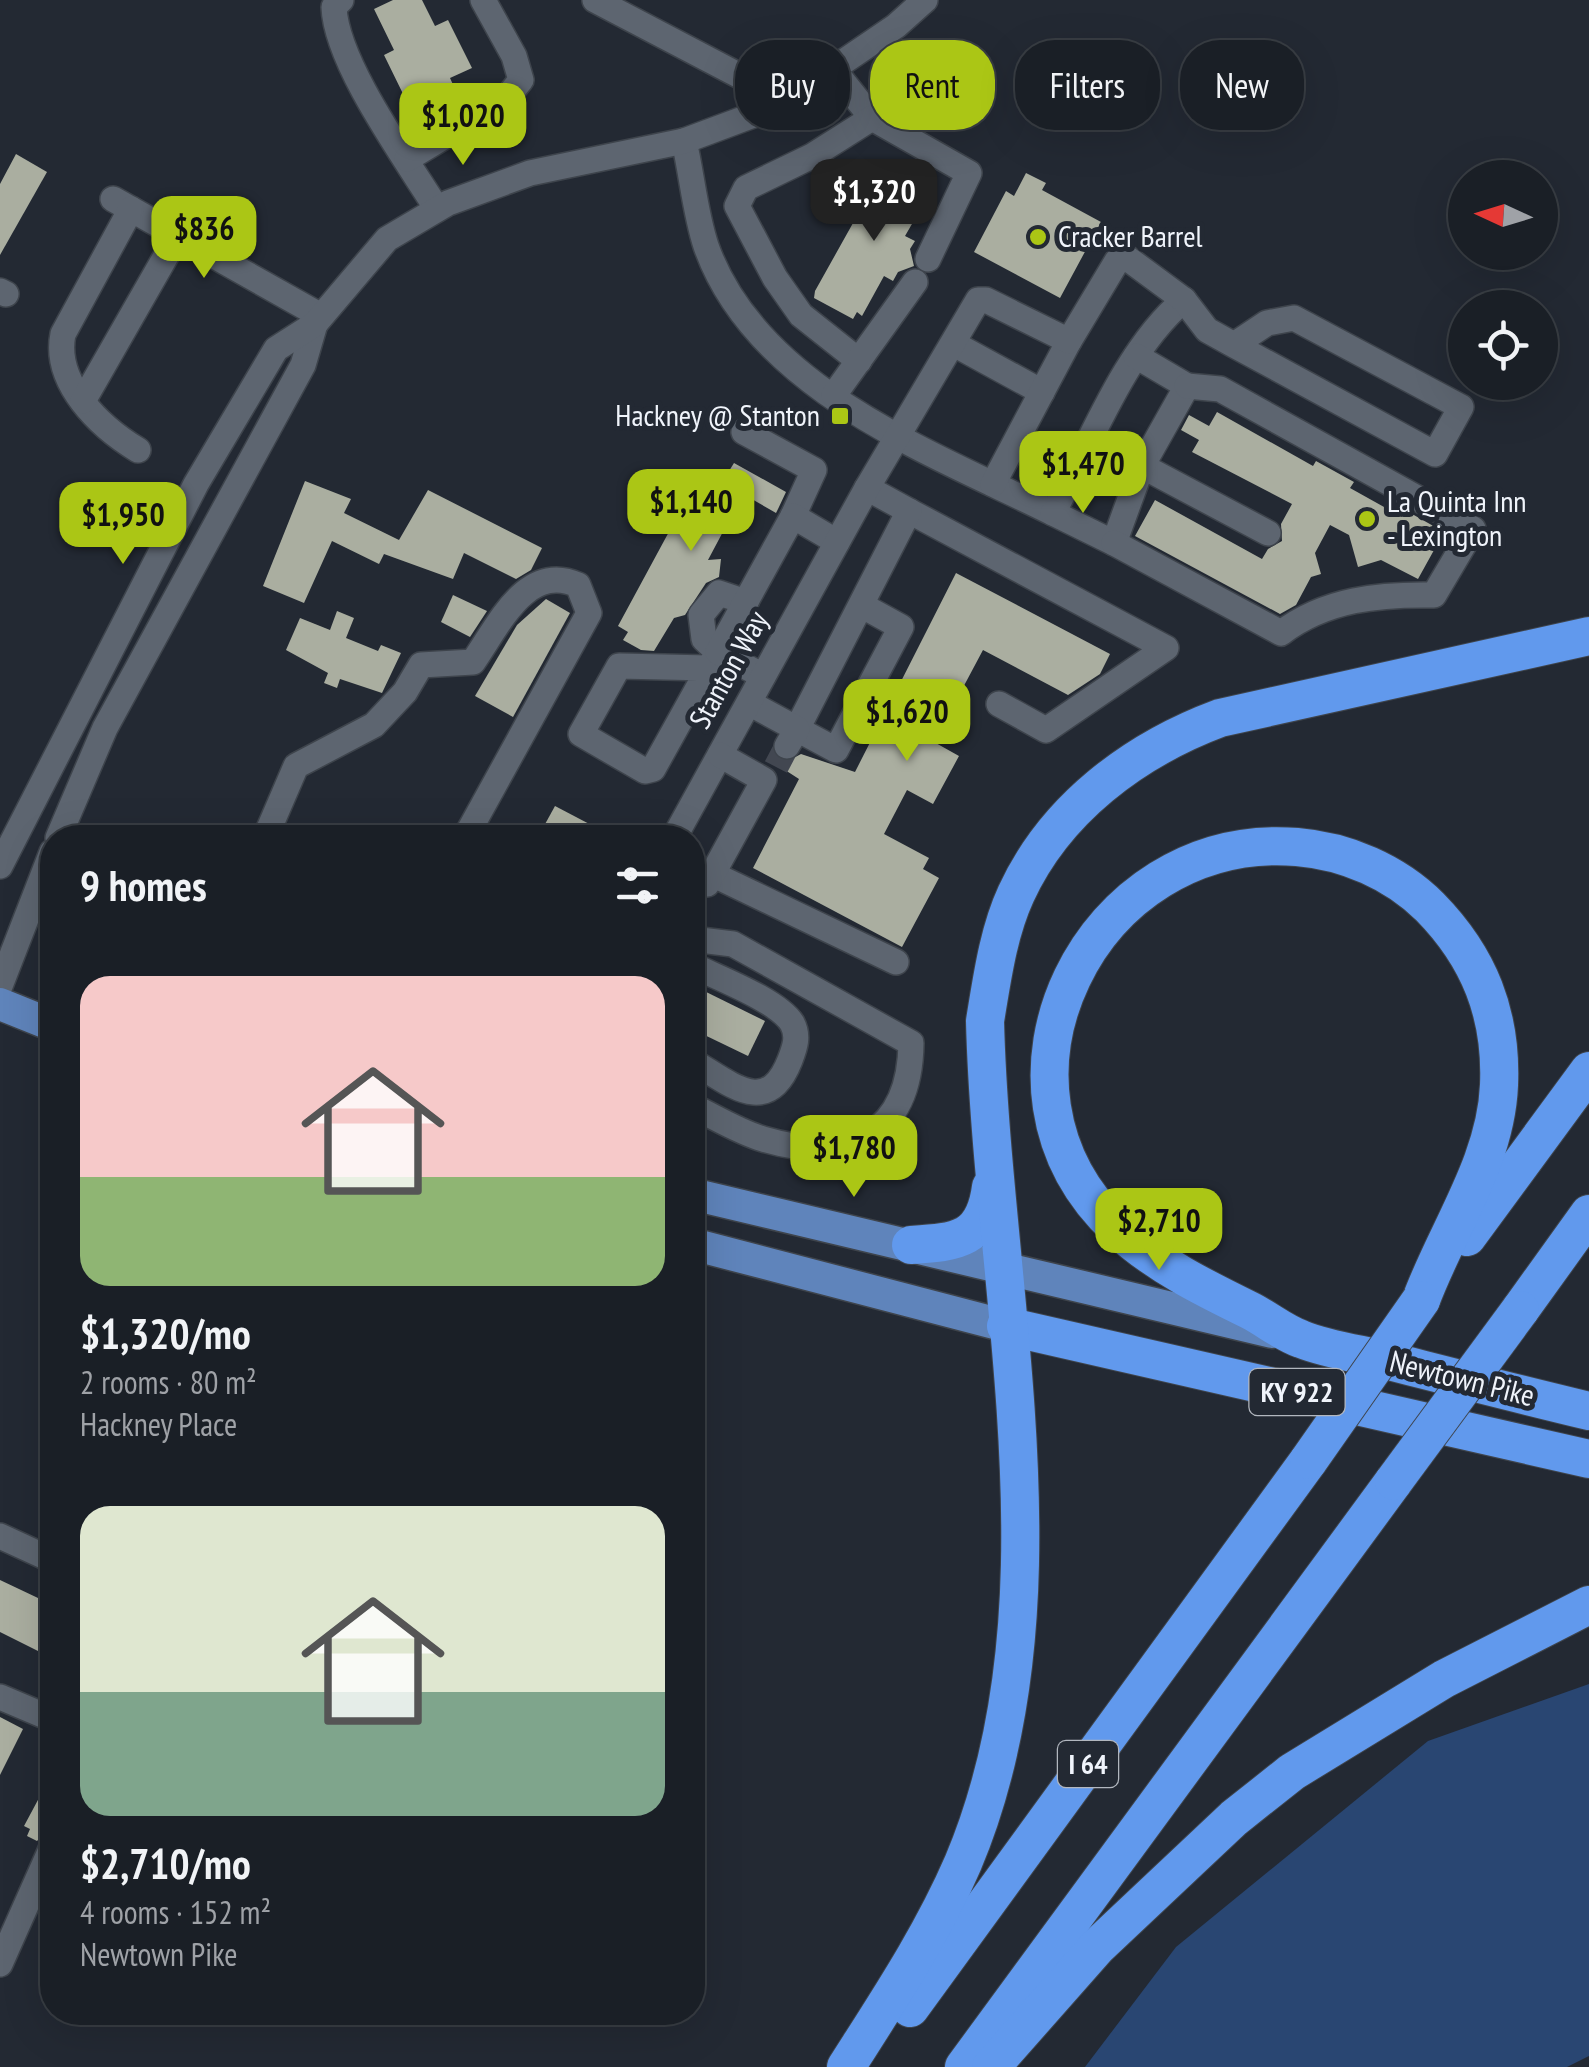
<!DOCTYPE html>
<meta charset="utf-8">
<style>
:root{--surface:#1a1f26;--page:#272c32;--text:#f1f3f6;--muted:#9fa2a7;--line:#383d43;--accent:#abc615}
body{margin:0;font-family:"PT Sans Narrow",sans-serif;background:var(--page);color:var(--text);height:100vh;display:flex;flex-direction:column;font-size:38px;white-space:nowrap}
*{box-sizing:border-box;margin:0}
p{font-size:32px;color:var(--muted)}
.icon{flex:none;width:55px;height:55px;fill:none;stroke:currentColor;stroke-width:2;stroke-linecap:round;stroke-linejoin:round}
.map{position:relative;flex:1;overflow:hidden}
.drawer{position:absolute;left:40px;top:825px;width:665px;height:1200px;display:flex;flex-direction:column;background:var(--surface);border-radius:40px;box-shadow:0 10px 40px #0002,0 0 0 2px var(--line)}
.drawer>*{flex:none}
.guide{position:absolute;left:735px;top:40px;width:702px;height:90px;display:flex;gap:20px}
.needle{width:65px;rotate:274deg}
.controls{position:absolute;left:1448px;top:160px;display:grid;gap:20px}
.controls a{display:grid;place-items:center;width:110px;height:110px;border-radius:50%;background:var(--surface);box-shadow:0 10px 40px #0002,0 0 0 2px var(--line);font-size:50px}
.price{position:absolute;translate:-50% -85px;padding:0 22px;border-radius:20px;background:var(--accent);color:#111;font-size:32px;line-height:65px;filter:drop-shadow(0 2px 5px #0008)}
.price::after{content:'';position:absolute;left:50%;top:60px;width:30px;height:22px;margin-left:-15px;background:inherit;clip-path:polygon(0 0,100% 0,50% 100%)}
.price.current{background:#222;color:#fff}
ul{padding:0;list-style:none}
li{display:grid;align-content:center;gap:20px;height:530px;padding:0 40px}
li span{display:grid;place-items:center;height:310px;border-radius:30px;color:#555}
li>.icon{margin-inline-start:auto}
span .icon{width:180px;height:180px;fill:#fffc;stroke-width:1}
li b{font-size:42px}
h2{display:flex;justify-content:space-between;align-items:center;height:120px;padding:0 40px;font-size:42px}
.chip{padding:0 35px;border-radius:40px;background:var(--surface);box-shadow:0 10px 40px #0002,0 0 0 2px var(--line);font-size:35px;line-height:90px}
.chip.current{background:var(--accent);color:#111}
.map>svg:first-child{display:block}
.green{fill:#294672}
.building{fill:#aaaea0}
.lines{fill:none;stroke-linecap:round;stroke-linejoin:round}
.minor-tunnel{stroke:#424751;stroke-width:25;stroke-dasharray:25 12;stroke-linecap:butt}
.minor-casing{stroke:#3e444c;stroke-width:28}
.major-casing{stroke:#3e444c;stroke-width:35}
.highway-casing{stroke:#3e444c;stroke-width:40}
.minor{stroke:#5d6570;stroke-width:25}
.major{stroke:#5f84bb;stroke-width:32}
.highway{stroke:#6199ed;stroke-width:38}
.highway-bridge-casing{stroke:#3e444c;stroke-width:40;stroke-linecap:butt}
.highway-bridge{stroke:#6199ed;stroke-width:38}
.poi-dot{fill:#abc615;stroke:#232933;stroke-width:4}
.labels{text-anchor:middle;stroke-width:10;stroke-linejoin:round;paint-order:stroke}
.shield{fill:#232933;stroke:#b2b7bf;stroke-width:2.5}
.shield-label{font-size:28px;font-weight:bold;fill:#f0f4fb}
.poi-label{font-size:30px;fill:#f0f4fb;stroke:#232933;text-anchor:start}
.street-label{font-size:30px;fill:#f0f4fb;stroke:#232933}
</style>
<div class="map">
<svg width="1589" height="2067" viewBox="0 0 1589 2067">
<rect width="100%" height="100%" fill="#232933"/>
<path class="green" d="M1589,1684V2056L1567,2067H1085L1176,1947L1428,1741Z"/>
<g class="building">
<path d="M393,0H422L435,26L448,20L472,68L450,78L455,89L437,97L433,89L407,102L384,55L394,50L374,9Z"/>
<path d="M16,154L47,172L0,255V184Z"/>
<path d="M886,164L925,185L921,194L927,198L905,236L915,241L910,249L914,266L898,272L893,281L884,276L862,316L857,312L853,319L814,298L815,291Z"/>
<path d="M1026,173L1046,183L1042,190L1101,222L1060,298L974,252L1006,191L1014,196Z"/>
<path d="M1217,412L1313,466L1316,461L1354,482L1350,488L1402,517L1405,510L1444,532L1418,579L1381,560L1358,567L1349,535L1330,525L1315,553L1321,574L1311,577L1296,605L1280,614L1135,536L1155,500L1262,559L1268,549L1282,541L1281,524L1292,504L1192,452L1199,440L1181,430L1189,415L1209,426Z"/>
<path d="M734,463L786,492L778,509L776,513L743,494L708,560L721,559L719,577L706,583L685,615L674,618L654,651L641,650L623,640L628,632L618,626L697,480L707,486L714,474L724,479Z"/>
<path d="M305,481L351,499L344,513L399,540L428,490L542,548L531,570L516,579L464,553L453,579L384,554L379,564L332,541L304,603L263,586Z"/>
<path d="M956,573L1110,654L1100,674L1068,695L983,650L934,742L959,756L933,804L907,790L884,834L929,858L923,869L939,878L902,947L753,868L799,779L768,759L772,751L786,762L801,754L855,772Z"/>
<path d="M453,595L487,611L470,637L441,622Z"/>
<path d="M546,599L570,613L513,717L475,696L517,625Z"/>
<path d="M337,611L354,618L346,638L378,651L381,645L401,653L382,693L340,679L337,688L324,683L328,673L286,650L300,618L330,630Z"/>
<path d="M555,806L616,838H566L544,826Z"/>
<path d="M692,985L765,1021L748,1056L692,1029Z"/>
<path d="M49,1575L52,1576V1658L0,1632V1580L38,1598Z"/>
<path d="M0,1717L23,1729L0,1775Z"/>
<path d="M39,1798L52,1805V1825L37,1841L27,1836L30,1829L24,1826Z"/>
</g>
<g class="lines">
<path class="minor-tunnel" d="M776,767L787,746"/>
<defs>
<g id="minor">
<path d="M341,0L334,7C336,63 406,159 437,209"/>
<path d="M595,0L742,77L772,106"/>
<path d="M833,69L872,118L969,173L928,259"/>
<path d="M684,141C692,175 695,213 706,246C756,388 930,452 1053,513C1089,446 1125,349 1184,300"/>
<path d="M407,159L505,100L521,80L514,56L483,0"/>
<path d="M113,199L321,316"/>
<path d="M131,209L63,334C53,383 100,427 138,450"/>
<path d="M0,291L6,294"/>
<path d="M954,344L1042,392"/>
<path d="M859,361L801,315L775,278L737,206L746,188L812,156L872,118"/>
<path d="M834,395L915,282"/>
<path d="M83,401L178,235"/>
<path d="M744,432L814,470L793,516"/>
<path d="M1142,466L1268,533"/>
<path d="M993,484L1069,341"/>
<path d="M909,511L1166,648L1046,730L999,704"/>
<path d="M1053,513L1114,543L1142,466L1187,386L1136,356"/>
<path d="M1114,543L1281,633C1326,599 1379,594 1434,595L1473,529L1220,389L1187,386"/>
<path d="M861,605L901,627L836,750L797,729L909,511L867,488"/>
<path d="M709,668L619,666L581,734L645,771L653,769L718,652L704,639L701,615L719,593L746,602"/>
<path d="M763,676L718,652L793,516L837,542"/>
<path d="M749,703L797,729L787,746"/>
<path d="M58,838L105,728L303,365L315,324"/>
<path d="M265,838L296,766L374,725L405,692L421,665L473,662C499,625 526,562 578,585L589,613L465,838"/>
<path d="M674,838L867,488L978,300H986L1069,341L1117,261L1127,258L1184,300L1207,330L1234,345L1435,454L1461,407L1294,318L1267,323L1234,345"/>
<path d="M0,866L196,484L276,349L315,324L387,239L448,203L530,173L684,141L759,113L824,75L896,26L925,0"/>
<path d="M712,874L896,962"/>
<path d="M692,885L707,884L764,780L720,755"/>
<path d="M692,939L733,944L911,1043C910,1136 848,1164 763,1139C739,1132 715,1117 692,1106"/>
<path d="M692,965C718,978 777,1000 792,1023C799,1036 795,1047 790,1060C767,1119 730,1083 692,1061"/>
<path d="M0,986L52,852"/>
<path d="M0,1536L52,1560"/>
<path d="M0,1697L52,1719"/>
<path d="M0,1964L52,1847"/>
</g>
<g id="major">
<path d="M0,1004L52,1025"/>
<path d="M692,1194L1272,1332"/>
<path d="M692,1244L1006,1326"/>
</g>
<g id="highway">
<path d="M1467,1237L1589,1071"/>
<path d="M911,1245C958,1242 984,1240 991,1187"/>
<path d="M1421,1300C1447,1230 1496,1162 1499,1085C1502,1014 1479,957 1430,907C1395,872 1346,851 1297,847C1090,830 964,1086 1118,1229C1157,1265 1204,1288 1251,1311C1268,1320 1284,1333 1301,1339C1328,1350 1361,1354 1389,1361C1456,1378 1522,1395 1589,1411"/>
<path d="M1520,1310L1589,1214"/>
<path d="M1006,1326L1589,1459"/>
<path d="M910,2008L1309,1460"/>
<path d="M846,2067C888,2001 932,1935 963,1863C1073,1603 992,1294 985,1021C992,979 998,933 1016,894C1055,809 1134,750 1220,718L1589,636"/>
<path d="M964,2067L1394,1481"/>
<path d="M991,2067L1097,1947L1234,1818L1292,1772L1444,1679L1589,1605"/>
</g>
</defs>
<use href="#minor" class="minor-casing"/>
<use href="#major" class="major-casing"/>
<use href="#highway" class="highway-casing"/>
<use href="#minor" class="minor"/>
<use href="#major" class="major"/>
<use href="#highway" class="highway"/>
<defs>
<g id="highway-bridge">
<path d="M1309,1460L1421,1300"/>
<path d="M1394,1481L1520,1310"/>
</g>
</defs>
<use href="#highway-bridge" class="highway-bridge-casing"/>
<use href="#highway-bridge" class="highway-bridge"/>
</g>
<g class="poi-dot">
<circle cx="1038" cy="237" r="10"/>
<rect x="830" y="406" width="20" height="20" rx="5"/>
<circle cx="1367" cy="519" r="10"/>
</g>
<g class="labels">
<g class="shield">
<rect x="1249.5" y="1369" width="95" height="46" rx="8"/>
<rect x="1058" y="1741" width="60" height="46" rx="8"/>
</g>
<g class="shield-label">
<text x="1297" y="1402">KY 922</text>
<text x="1088" y="1774">I 64</text>
</g>
<g class="poi-label">
<text x="1058" y="247">Cracker Barrel</text>
<text x="820" y="426" text-anchor="end">Hackney @ Stanton</text>
<text x="1387" y="512">La Quinta Inn<tspan x="1387" dy="34">- Lexington</tspan></text>
</g>
<g class="street-label">
<text transform="translate(729 670) rotate(-61)" y="10">Stanton Way</text>
<text transform="translate(1462 1379) rotate(14)" y="10">Newtown Pike</text>
</g>
</g>
</svg>
<div class="controls">
<a><svg class="needle" viewBox="-14 -14 28 28"><path d="M0-13l5 13h-10z" fill="#e53935"/><path d="M0 13l5-13h-10z" fill="#9fa2a7"/></svg></a>
<a><svg class="icon" aria-label="locate" viewBox="0 0 24 24"><circle cx="12" cy="12" r="6"/><path d="M12 2v4M12 18v4M2 12h4M18 12h4"/></svg></a>
</div>
<b class="price" style="left:463px;top:168px">$1,020</b>
<b class="price current" style="left:874px;top:244px">$1,320</b>
<b class="price" style="left:204px;top:281px">$836</b>
<b class="price" style="left:1083px;top:516px">$1,470</b>
<b class="price" style="left:691px;top:554px">$1,140</b>
<b class="price" style="left:123px;top:567px">$1,950</b>
<b class="price" style="left:907px;top:764px">$1,620</b>
<b class="price" style="left:854px;top:1200px">$1,780</b>
<b class="price" style="left:1159px;top:1273px">$2,710</b>
<div class="guide">
<a class="chip">Buy</a>
<a class="chip current">Rent</a>
<a class="chip">Filters</a>
<a class="chip">New</a>
</div>
<section class="drawer">
<h2>9 homes<svg class="icon" aria-label="filters" viewBox="0 0 24 24"><path d="M4 7h16M4 17h16"/><circle cx="9" cy="7" r="2"/><circle cx="15" cy="17" r="2"/></svg></h2>
<ul>
<li><span style="background:linear-gradient(#f6c9c9 65%,#8fb573 0)"><svg class="icon" aria-label="home" viewBox="0 0 24 24"><path d="M3 11l9-7 9 7M6 9v11h12V9"/></svg></span><div><b>$1,320/mo</b><p>2 rooms · 80 m²</p><p>Hackney Place</p></div></li>
<li><span style="background:linear-gradient(#dfe7d0 60%,#7fa58c 0)"><svg class="icon" aria-label="home" viewBox="0 0 24 24"><path d="M3 11l9-7 9 7M6 9v11h12V9"/></svg></span><div><b>$2,710/mo</b><p>4 rooms · 152 m²</p><p>Newtown Pike</p></div></li>
</ul>
</section>
</div>
